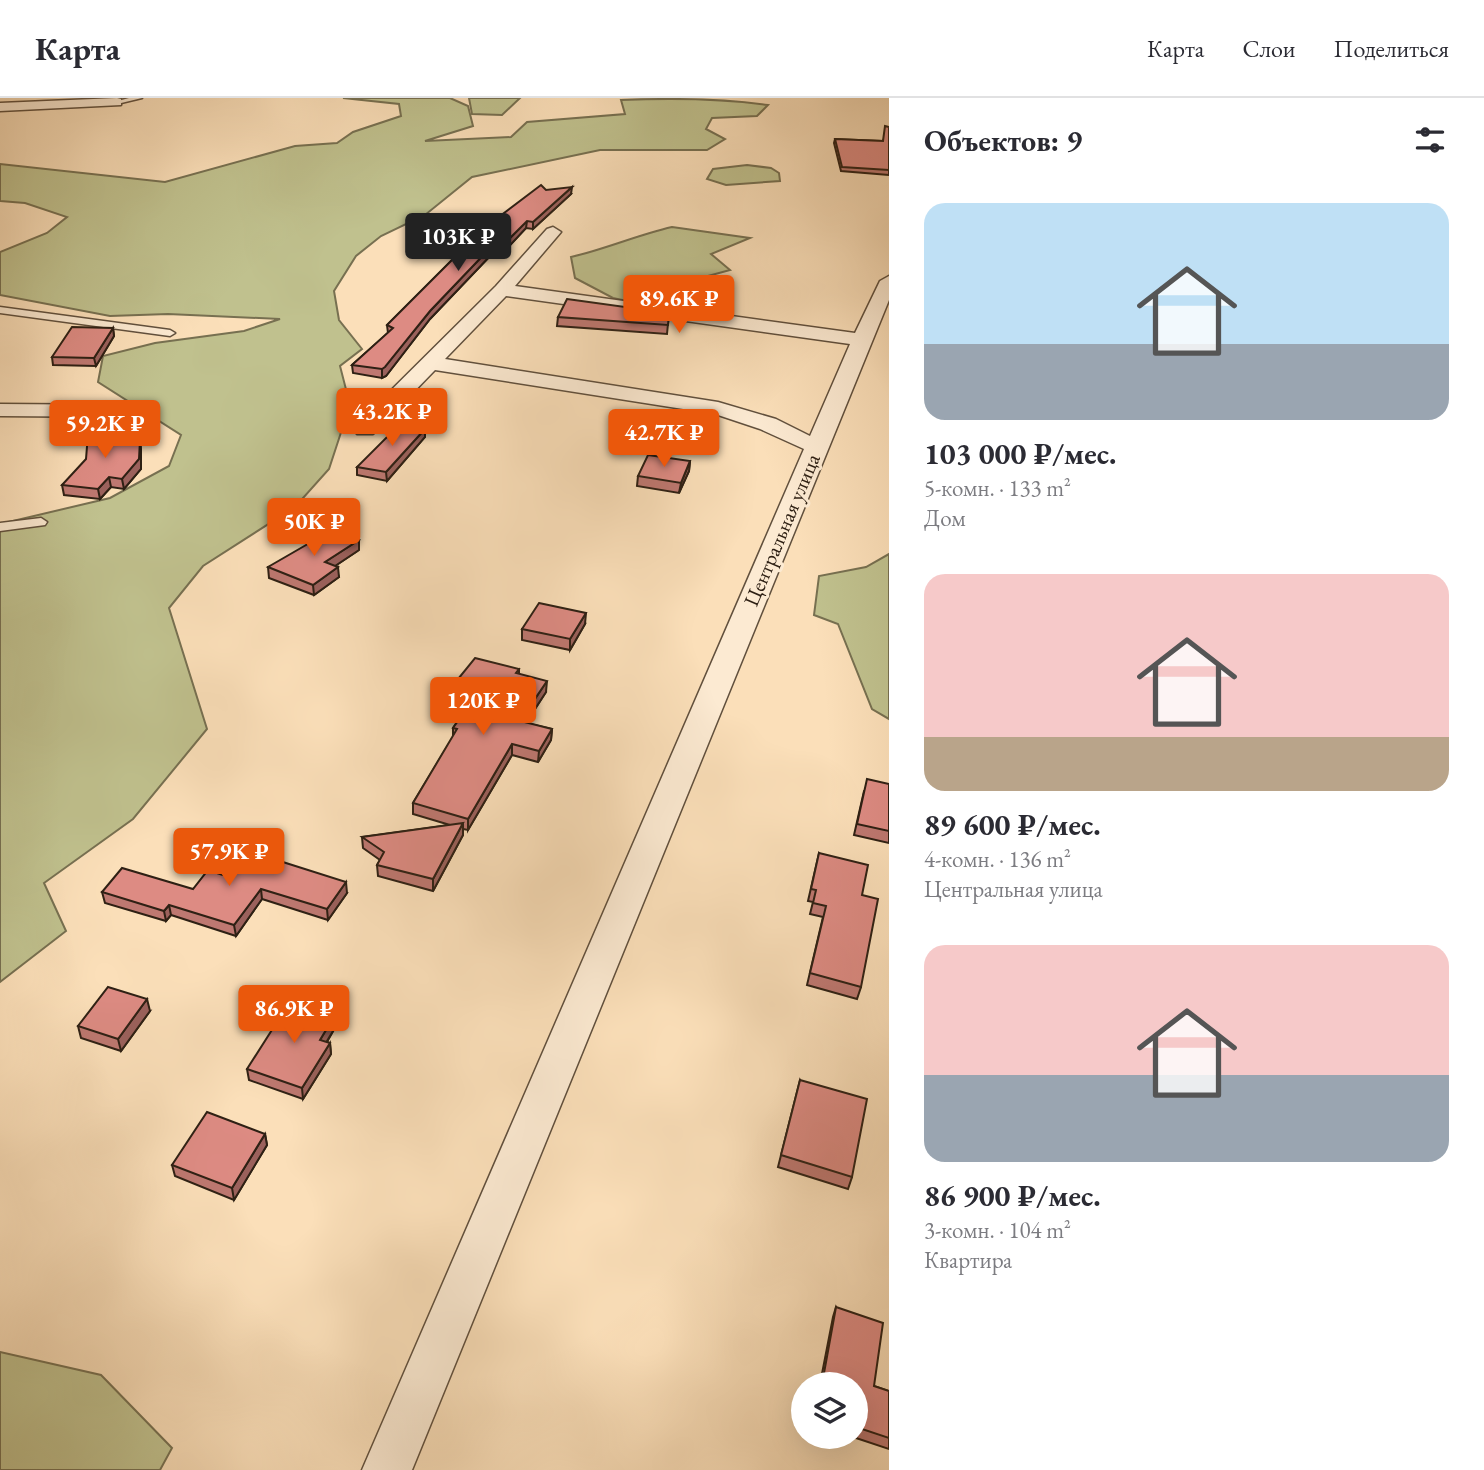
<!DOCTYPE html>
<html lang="ru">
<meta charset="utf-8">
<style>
:root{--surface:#fff;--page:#f2f2f3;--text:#2b2b33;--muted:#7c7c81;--line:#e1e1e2;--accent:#ea580c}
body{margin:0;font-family:"EB Garamond",serif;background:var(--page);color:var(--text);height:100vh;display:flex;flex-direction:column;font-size:26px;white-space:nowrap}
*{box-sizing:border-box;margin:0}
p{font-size:23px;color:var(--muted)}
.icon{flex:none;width:38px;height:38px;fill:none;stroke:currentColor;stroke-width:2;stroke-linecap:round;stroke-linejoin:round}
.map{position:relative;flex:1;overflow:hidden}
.panel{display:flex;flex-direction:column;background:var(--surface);width:595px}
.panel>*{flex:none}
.tools{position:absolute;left:791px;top:1274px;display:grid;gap:14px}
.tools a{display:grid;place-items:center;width:77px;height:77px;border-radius:50%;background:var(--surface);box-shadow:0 7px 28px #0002;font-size:35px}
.price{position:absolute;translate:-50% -60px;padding:0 16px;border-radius:7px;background:var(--accent);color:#fff;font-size:23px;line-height:46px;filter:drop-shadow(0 2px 4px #0008)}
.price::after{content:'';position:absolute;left:50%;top:42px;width:21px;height:16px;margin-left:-10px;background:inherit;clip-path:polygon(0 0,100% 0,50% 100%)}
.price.selected{background:#222;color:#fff}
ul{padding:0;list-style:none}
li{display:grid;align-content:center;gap:14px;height:371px;padding:0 35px}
li span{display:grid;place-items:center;height:217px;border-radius:21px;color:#555}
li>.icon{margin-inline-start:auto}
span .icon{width:126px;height:126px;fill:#fffc;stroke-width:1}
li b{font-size:30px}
h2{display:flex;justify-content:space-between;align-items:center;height:84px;padding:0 35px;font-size:30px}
header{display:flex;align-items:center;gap:42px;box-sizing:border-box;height:98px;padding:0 35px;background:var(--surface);border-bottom:2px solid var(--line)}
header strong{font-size:33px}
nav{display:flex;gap:38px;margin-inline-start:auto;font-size:24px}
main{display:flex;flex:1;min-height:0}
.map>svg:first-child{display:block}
.green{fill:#c0c18e;stroke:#777051;stroke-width:2}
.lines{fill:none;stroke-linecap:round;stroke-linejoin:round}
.lane-casing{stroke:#61503d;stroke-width:3}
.street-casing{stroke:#61503d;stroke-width:3}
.lane{fill:#fcead2;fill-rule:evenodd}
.street{fill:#fcead2;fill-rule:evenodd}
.wall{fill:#be7871;stroke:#2e2014;stroke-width:2}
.shaded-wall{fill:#9b615c;stroke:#2e2014;stroke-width:2}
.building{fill:#dd8b83;stroke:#2e2014;stroke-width:2}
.labels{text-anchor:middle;stroke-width:6;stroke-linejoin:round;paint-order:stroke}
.far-street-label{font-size:21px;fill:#2e2014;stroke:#fcead2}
</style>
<header>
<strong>Карта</strong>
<nav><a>Карта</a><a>Слои</a><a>Поделиться</a></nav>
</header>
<main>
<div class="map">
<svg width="889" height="1372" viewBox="0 0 889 1372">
<rect width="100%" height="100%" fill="#fbdfb9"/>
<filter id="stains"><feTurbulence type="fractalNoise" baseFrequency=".00286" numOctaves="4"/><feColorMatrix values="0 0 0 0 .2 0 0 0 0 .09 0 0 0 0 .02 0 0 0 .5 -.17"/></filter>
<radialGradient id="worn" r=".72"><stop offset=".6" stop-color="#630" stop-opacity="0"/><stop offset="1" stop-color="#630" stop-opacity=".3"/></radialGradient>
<g class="green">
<path d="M343,0H450L468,8L473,28L425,43L511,39L527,24L625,16L621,2C670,0 719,0 768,7L757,18L712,20L706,31L725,41L707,52H600L472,79L425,117L381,138L356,158L334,193L339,222L362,251L340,268L350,307L329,371L295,409L203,468L169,510L207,631L133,721L44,785L66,833L0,884V426L110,400L169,368L181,337L98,284L103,258L155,245L244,233L280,221L168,216L110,218L0,197V154L47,135L67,119L25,105L0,103V66L165,84L295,48L337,45L353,34L401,18L399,6Z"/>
<path d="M469,0H520L502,17L472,16Z"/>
<path d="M747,67L771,70L779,75L780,83L726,87L707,81L713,71Z"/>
<path d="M672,129L750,140L711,156L730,172L693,182L720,197L707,207L655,209L613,200L575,180L571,159C606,151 637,137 672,129Z"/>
<path d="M889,456V621L872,611L838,526L814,517L819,478L866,469Z"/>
<path d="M0,1254L101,1277L172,1350L160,1372H0Z"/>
</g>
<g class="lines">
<defs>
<g id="lane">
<path d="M129,0H142L117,6L114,4Z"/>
<path d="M0,209L170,232L175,235L170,238L0,215Z"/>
<path d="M41,420L47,424L45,427L0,433V425Z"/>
</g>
<g id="street">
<path d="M117,0L121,1V7L0,13V5Z"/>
<path d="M553,129L561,134L515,188L855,235L880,183L889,178V202L412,1372H362L804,351L760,331L715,316L435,272L373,336H357L354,331L357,326L496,188L547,131ZM506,198L850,246L810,338L776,321L718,304L445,261Z"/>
<path d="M0,306L130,307L141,313L130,319L0,318Z"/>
</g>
</defs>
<use href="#lane" class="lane-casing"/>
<use href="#street" class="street-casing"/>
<use href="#lane" class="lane"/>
<use href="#street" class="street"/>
</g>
<g class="wall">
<path d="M889,29V77L841,73L834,45L835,41L883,43Z"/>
<path d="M546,92L571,96L533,131L526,130L500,158L491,157L430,221L386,278L382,280L353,275L352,267L388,235L387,227L463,151V146Z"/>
<path d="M669,215L667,236L557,228L558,219Z"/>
<path d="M113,230L114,238L96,268L53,267L52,259Z"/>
<path d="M425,331V339L387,383L357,377V369Z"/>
<path d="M140,342L141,352V371L124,391L111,389L100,401L64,397L62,387L128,343Z"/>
<path d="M690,363L689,373L679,395L637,388L638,378Z"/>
<path d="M359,452L335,468L339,479L314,497L269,480L268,469Z"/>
<path d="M585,526L570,552L522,542V531Z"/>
<path d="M519,571V576L546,594L526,625L552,631L551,642L538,664L512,657L468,732L463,731V737L433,793L378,778L377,767L380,762L363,750L362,739L450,727L413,716V705L453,639V630L472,602L454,597V586Z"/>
<path d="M889,686V745L854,737L864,693Z"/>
<path d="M819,755L862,797L861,889L857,901L807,887L823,819L810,816L813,804L808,803Z"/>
<path d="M223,777L347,795L328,822L262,801L236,838L171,817L166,823L105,805L102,794L193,791Z"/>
<path d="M150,913L121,953L81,940L78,928Z"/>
<path d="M336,928L327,944L330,945L331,956L303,1001L249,982L247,971Z"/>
<path d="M800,982L852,1079L848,1091L778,1069Z"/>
<path d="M265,1036L267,1047L234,1102L175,1078L172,1067Z"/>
<path d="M836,1209L874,1288L889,1293V1351L853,1339H856V1286H820L833,1219Z"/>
</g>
<g class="shaded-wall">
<path d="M572,89L571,96L533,131V124Z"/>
<path d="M527,123L526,130L500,158V150Z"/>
<path d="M491,149V157L430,221L386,278L382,280V271L430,213Z"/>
<path d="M113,230L114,238L96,268L94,260Z"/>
<path d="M425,331V339L387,383L386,374Z"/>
<path d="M140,342L141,352V371L124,391L122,381Z"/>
<path d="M690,363L689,373L679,395L681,385Z"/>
<path d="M109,379L111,389L100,401L98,391Z"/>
<path d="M359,442V452L326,474L325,464Z"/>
<path d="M338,469L339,479L314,497L313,487Z"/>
<path d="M586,515L585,526L570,552V541Z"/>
<path d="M547,583L546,594L520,634V623Z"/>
<path d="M552,631L551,642L538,664L539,653Z"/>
<path d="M512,646V657L468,732V721Z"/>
<path d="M463,725V737L433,793V781Z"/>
<path d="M346,784L347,795L328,822L327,811Z"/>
<path d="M261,791L262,801L236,838L234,827Z"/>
<path d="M169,807L171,817L166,823L164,813Z"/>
<path d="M147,901L150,913L121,953L118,941Z"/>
<path d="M335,917L336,928L321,953L320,942Z"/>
<path d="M330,945L331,956L303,1001L302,990Z"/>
<path d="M265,1036L267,1047L234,1102L232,1090Z"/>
</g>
<g class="building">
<path d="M885,28L889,29V72L842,69L835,41L883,43Z"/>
<path d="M541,87L546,92L572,89L533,124L527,123L500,150L491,149L430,213L385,269L382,271L352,267L393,230L387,227L467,147L463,146Z"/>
<path d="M567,201L669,215L668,227L558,219Z"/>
<path d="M72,229L113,230L94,260L52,259Z"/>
<path d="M400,326L425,331L386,374L357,369Z"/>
<path d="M126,333V343L140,342L139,361L122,381L109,379L98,391L62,387L86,361L88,336Z"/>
<path d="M648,357L690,363L681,385L638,378Z"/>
<path d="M332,432L359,442L325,464L338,469L313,487L268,469Z"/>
<path d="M539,505L586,515L570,541L522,531Z"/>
<path d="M475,560L519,571L516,575L547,583L520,623L552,631L539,653L512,646L468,721L413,705L457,631L453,630L479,593L454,586Z"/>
<path d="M867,681L889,686V733L857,726Z"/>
<path d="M463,725L433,781L377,767L384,754L362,739Z"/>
<path d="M248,753L346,784L327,811L261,791L234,827L169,807L164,813L102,794L122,770L193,791L208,772L223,777L230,768L234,769Z"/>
<path d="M819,755L868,767L862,797L878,801L861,889L810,875L826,808L813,805L816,792L811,791Z"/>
<path d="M108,889L147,901L118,941L78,928Z"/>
<path d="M291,902L335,917L320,942L330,945L302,990L247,971Z"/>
<path d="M800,982L867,1001L852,1079L781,1057Z"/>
<path d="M207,1014L265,1036L232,1090L172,1067Z"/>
<path d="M836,1209L883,1225L874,1288L889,1293V1340L856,1329V1286H822Z"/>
</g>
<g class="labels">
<g class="far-street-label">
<text transform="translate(782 432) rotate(-67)" y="7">Центральная улица</text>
</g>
</g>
<rect width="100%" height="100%" filter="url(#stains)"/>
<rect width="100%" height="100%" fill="url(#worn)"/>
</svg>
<div class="tools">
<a><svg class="icon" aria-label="layers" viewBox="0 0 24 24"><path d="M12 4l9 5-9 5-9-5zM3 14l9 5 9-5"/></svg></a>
</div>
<b class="price selected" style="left:458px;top:175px">103K ₽</b>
<b class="price" style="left:679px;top:237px">89.6K ₽</b>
<b class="price" style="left:392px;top:350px">43.2K ₽</b>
<b class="price" style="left:105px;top:362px">59.2K ₽</b>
<b class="price" style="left:664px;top:371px">42.7K ₽</b>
<b class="price" style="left:314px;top:460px">50K ₽</b>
<b class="price" style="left:483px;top:639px">120K ₽</b>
<b class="price" style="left:229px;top:790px">57.9K ₽</b>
<b class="price" style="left:294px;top:947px">86.9K ₽</b>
</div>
<section class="panel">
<h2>Объектов: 9<svg class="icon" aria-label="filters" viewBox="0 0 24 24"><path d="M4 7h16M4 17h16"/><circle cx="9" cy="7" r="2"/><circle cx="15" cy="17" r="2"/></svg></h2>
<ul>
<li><span style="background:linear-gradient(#bfe0f5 65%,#9aa5b1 0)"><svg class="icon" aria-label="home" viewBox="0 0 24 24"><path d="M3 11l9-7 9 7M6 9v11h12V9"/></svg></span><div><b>103 000 ₽/мес.</b><p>5-комн. · 133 m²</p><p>Дом</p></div></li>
<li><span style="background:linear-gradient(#f6c9c9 75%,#b9a48a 0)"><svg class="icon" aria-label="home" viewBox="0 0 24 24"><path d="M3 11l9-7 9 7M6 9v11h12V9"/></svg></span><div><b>89 600 ₽/мес.</b><p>4-комн. · 136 m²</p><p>Центральная улица</p></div></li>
<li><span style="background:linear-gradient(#f6c9c9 60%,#9aa5b1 0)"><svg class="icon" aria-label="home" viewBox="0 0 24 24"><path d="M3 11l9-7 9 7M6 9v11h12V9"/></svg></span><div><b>86 900 ₽/мес.</b><p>3-комн. · 104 m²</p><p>Квартира</p></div></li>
</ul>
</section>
</main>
